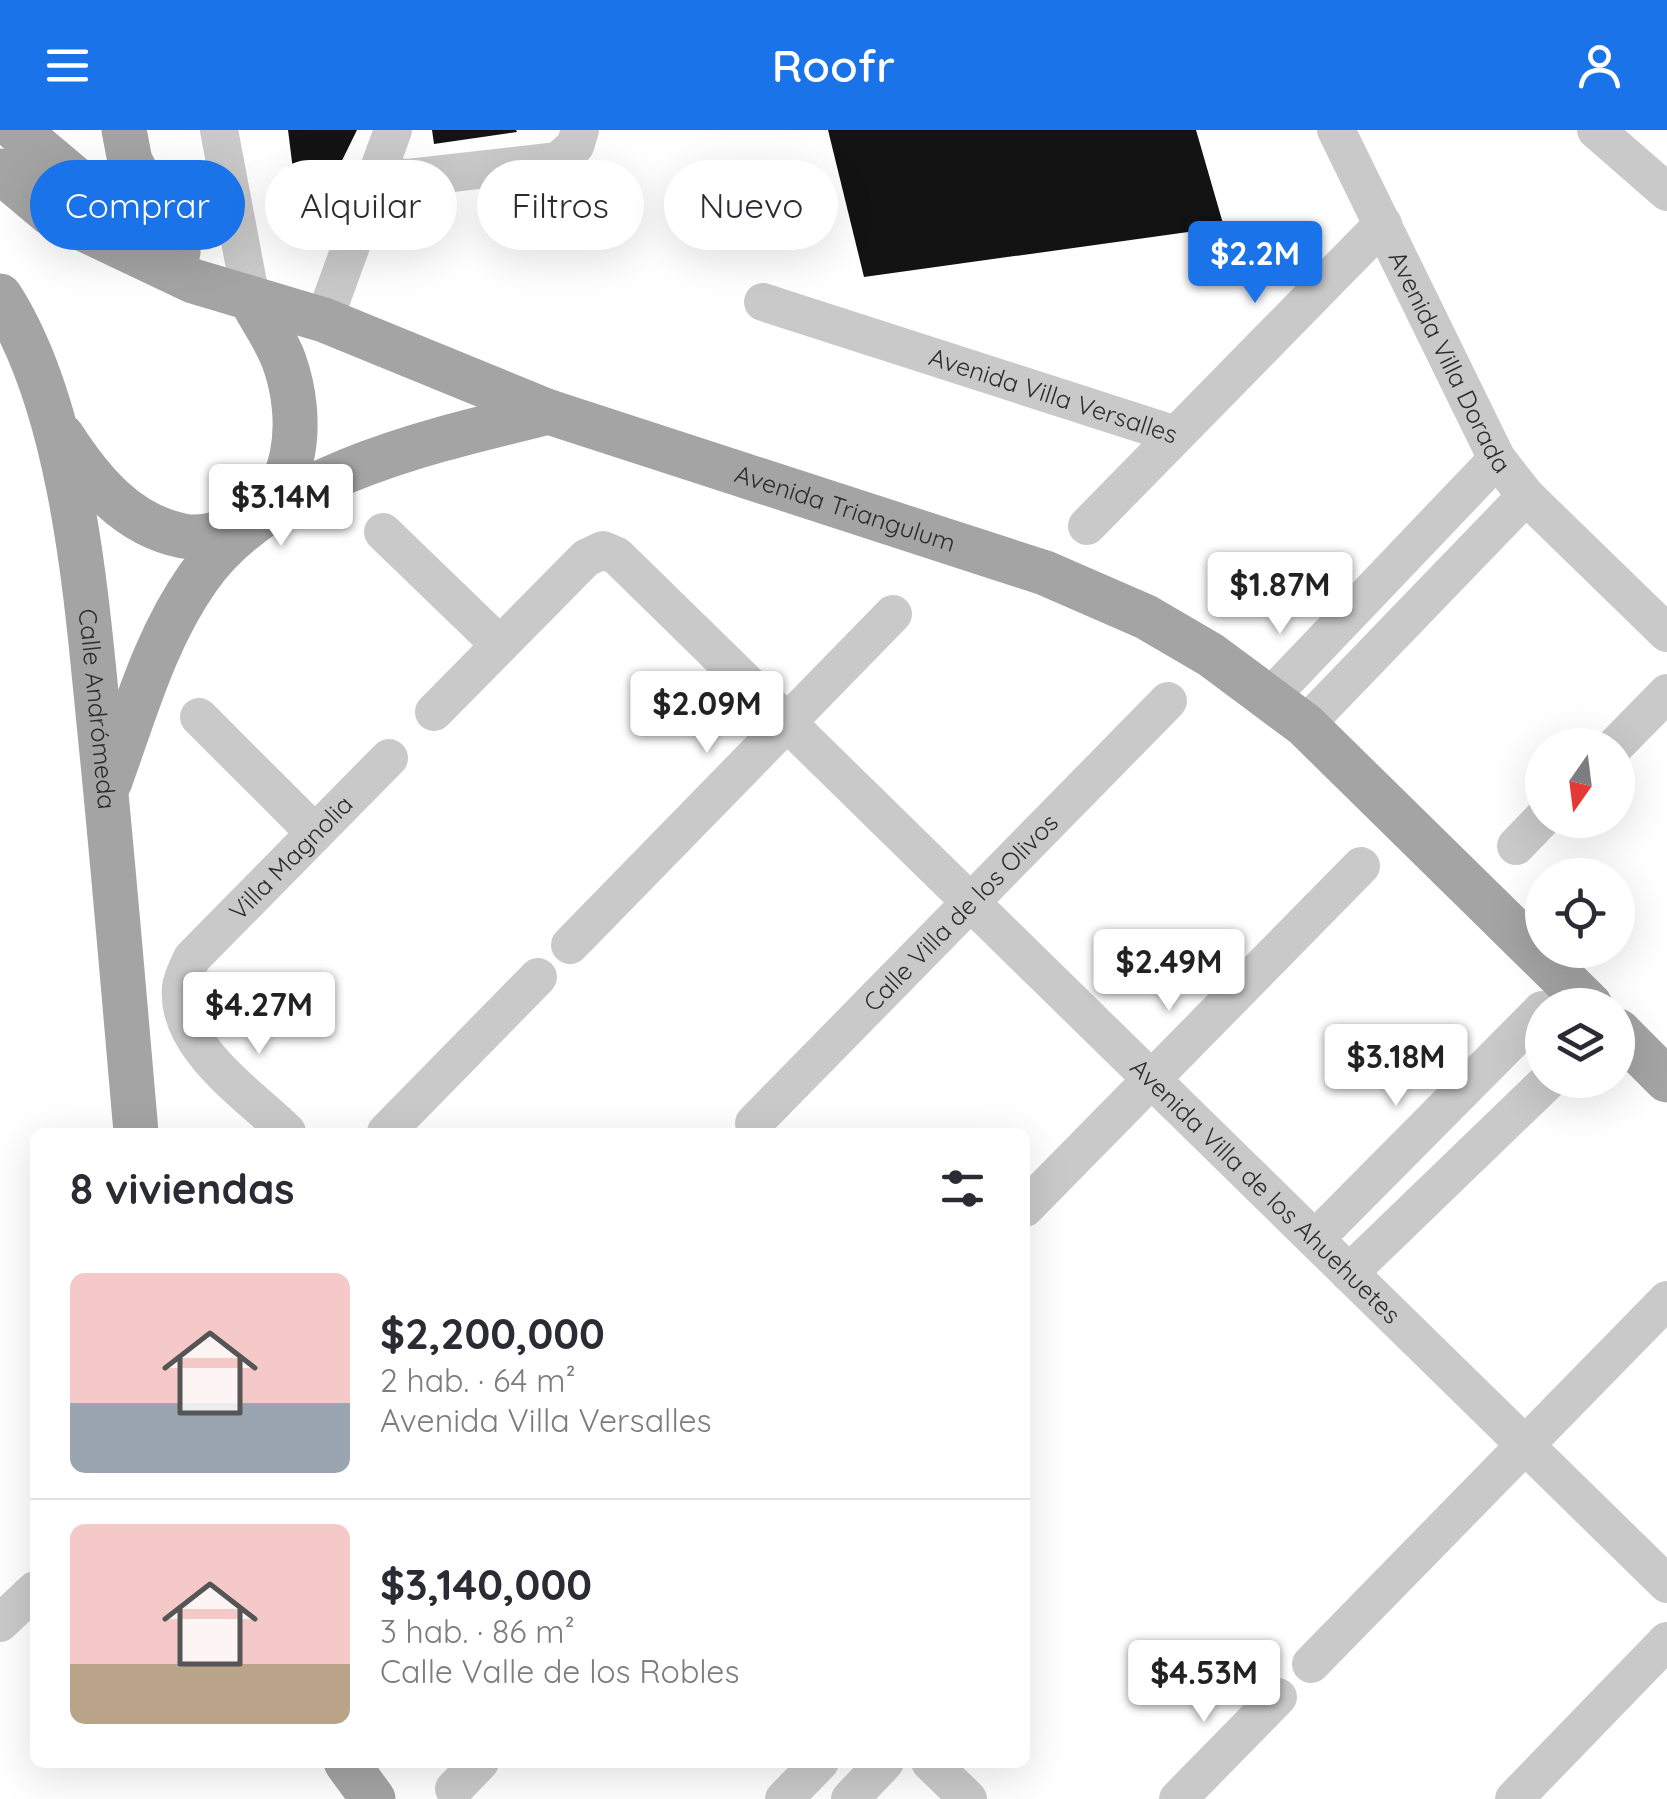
<!DOCTYPE html>
<html lang="es">
<meta charset="utf-8">
<style>
:root{--surface:#fff;--page:#f2f2f3;--text:#2b2b33;--muted:#7c7c81;--line:#e1e1e2;--accent:#1a73e8}
body{margin:0;font-family:Quicksand,sans-serif;background:var(--page);color:var(--text);height:100vh;display:flex;flex-direction:column;font-size:38px;white-space:nowrap}
*{box-sizing:border-box;margin:0}
p{font-size:32px;color:var(--muted)}
.icon{flex:none;width:55px;height:55px;fill:none;stroke:currentColor;stroke-width:2;stroke-linecap:round;stroke-linejoin:round}
.map{position:relative;flex:1;overflow:hidden}
.drawer{position:absolute;left:30px;top:998px;width:1000px;height:640px;display:flex;flex-direction:column;background:var(--surface);border-radius:15px;box-shadow:0 10px 40px #0002}
.drawer>*{flex:none}
.hud{position:absolute;left:30px;top:30px;width:1000px;height:90px;display:flex;gap:20px}
.needle{width:65px;rotate:194deg}
.fabs{position:absolute;left:1525px;top:598px;display:grid;gap:20px}
.fabs a{display:grid;place-items:center;width:110px;height:110px;border-radius:50%;background:var(--surface);box-shadow:0 10px 40px #0002;font-size:50px}
.price{position:absolute;translate:-50% -85px;padding:0 22px;border-radius:10px;background:#fff;color:#222;font-size:32px;line-height:65px;filter:drop-shadow(0 2px 5px #0008)}
.price::after{content:'';position:absolute;left:50%;top:60px;width:30px;height:22px;margin-left:-15px;background:inherit;clip-path:polygon(0 0,100% 0,50% 100%)}
.price.selected{background:var(--accent);color:#fff}
ul{padding:0;list-style:none}
li{display:flex;align-items:center;gap:30px;height:250px;padding:0 40px}
li+li{border-top:2px solid var(--line)}
li span{display:grid;place-items:center;flex:none;width:280px;height:200px;border-radius:15px;color:#555}
li>.icon{margin-inline-start:auto}
span .icon{width:120px;height:120px;fill:#fffc;stroke-width:1}
li b{font-size:42px}
h2{display:flex;justify-content:space-between;align-items:center;height:120px;padding:0 40px;font-size:42px}
.chip{padding:0 35px;border-radius:45px;background:var(--surface);box-shadow:0 10px 40px #0002;font-size:35px;line-height:90px}
.chip.selected{background:var(--accent);color:#fff}
header{display:flex;justify-content:space-between;align-items:center;height:130px;padding:0 40px;background:var(--accent);color:#fff;font-size:45px;font-weight:600}
.map>svg:first-child{display:block}
.building{fill:#131313}
.lines{fill:none;stroke-linecap:round;stroke-linejoin:round}
.minor{stroke:#c9c9c9;stroke-width:38}
.major{stroke:#a4a4a4;stroke-width:45}
.labels{text-anchor:middle;stroke-width:10;stroke-linejoin:round;paint-order:stroke}
.street-label{font-size:25px;fill:#2c2c2c;stroke:#fff}
</style>
<header><svg class="icon" aria-label="menu" viewBox="0 0 24 24"><path d="M4 6h16M4 12h16M4 18h16"/></svg>Roofr<svg class="icon" aria-label="person" viewBox="0 0 24 24"><circle cx="12" cy="8" r="4"/><path d="M4 21q1-7 8-7t8 7"/></svg></header>
<div class="map">
<svg width="1667" height="1669" viewBox="0 0 1667 1669">
<rect width="100%" height="100%" fill="#fff"/>
<g class="building">
<path d="M288,0H357L328,59L293,40Z"/>
<path d="M432,0H516L517,2L434,14Z"/>
<path d="M828,0H1196L1224,97L864,147Z"/>
</g>
<g class="lines">
<g class="minor">
<path d="M219,0L251,169"/>
<path id="s1" d="M1336,0L1497,329L1526,366L1667,503"/>
<path d="M1596,0L1667,62"/>
<path d="M377,46L408,48L558,31L575,16L580,0"/>
<path id="s2" d="M763,172L1176,305"/>
<path d="M324,190L393,0"/>
<path d="M1087,396L1383,94"/>
<path d="M383,402L500,515"/>
<path d="M1271,566L1497,329"/>
<path id="s3" d="M434,582L586,428L603,420L617,426L1667,1454"/>
<path d="M199,587L315,703"/>
<path d="M1305,595L1526,366"/>
<path d="M1616,615L1667,563"/>
<path d="M1516,716L1542,689"/>
<path d="M570,815L893,484"/>
<path id="s4" d="M754,993L1168,571"/>
<path id="s5" d="M287,1002C250,965 175,917 181,857C182,848 188,837 192,828L389,628"/>
<path d="M386,1002L538,847"/>
<path d="M1025,1078L1361,736"/>
<path d="M1315,1109L1542,880"/>
<path d="M1349,1143L1549,950"/>
<path d="M0,1493L35,1460"/>
<path d="M1311,1534L1667,1170"/>
<path d="M930,1632L968,1669"/>
<path d="M454,1659L480,1632"/>
<path d="M784,1669L820,1632"/>
<path d="M850,1669L885,1632"/>
<path d="M1178,1669L1278,1567"/>
<path d="M1514,1669L1667,1511"/>
</g>
<g class="major">
<path d="M17,0L162,122"/>
<path d="M124,0L130,31L178,122"/>
<path id="s6" d="M0,41L50,83L193,151L324,190L549,282L1045,443L1146,487L1211,525L1305,595L1590,875"/>
<path id="s7" d="M0,166C72,278 86,462 99,593C113,729 124,866 136,1002"/>
<path d="M62,306C91,351 127,395 183,406C200,409 221,404 236,397C300,372 305,289 284,231C276,209 261,189 251,169"/>
<path d="M110,651C135,582 155,509 198,448C270,345 434,310 549,282"/>
<path d="M1618,901L1667,950"/>
<path d="M346,1632L373,1669"/>
</g>
</g>
<g class="labels">
<g class="street-label">
<text dy="9" stroke="none"><textPath href="#s1" startOffset="258">Avenida Villa Dorada</textPath></text>
<text dy="9" stroke="none"><textPath href="#s2" startOffset="305">Avenida Villa Versalles</textPath></text>
<text dy="9" stroke="none"><textPath href="#s6" startOffset="915">Avenida Triangulum</textPath></text>
<text dy="9" stroke="none"><textPath href="#s7" startOffset="428">Calle Andrómeda</textPath></text>
<text dy="9" stroke="none"><textPath href="#s5" startOffset="358">Villa Magnolia</textPath></text>
<text dy="9" stroke="none"><textPath href="#s4" startOffset="295">Calle Villa de los Olivos</textPath></text>
<text dy="9" stroke="none"><textPath href="#s3" startOffset="1158">Avenida Villa de los Ahuehuetes</textPath></text>
</g>
</g>
</svg>
<div class="fabs">
<a><svg class="needle" viewBox="-14 -14 28 28"><path d="M0-13l5 13h-10z" fill="#e53935"/><path d="M0 13l5-13h-10z" fill="#7c7c81"/></svg></a>
<a><svg class="icon" aria-label="locate" viewBox="0 0 24 24"><circle cx="12" cy="12" r="6"/><path d="M12 2v4M12 18v4M2 12h4M18 12h4"/></svg></a>
<a><svg class="icon" aria-label="layers" viewBox="0 0 24 24"><path d="M12 4l9 5-9 5-9-5zM3 14l9 5 9-5"/></svg></a>
</div>
<b class="price selected" style="left:1255px;top:176px">$2.2M</b>
<b class="price" style="left:281px;top:419px">$3.14M</b>
<b class="price" style="left:1280px;top:507px">$1.87M</b>
<b class="price" style="left:707px;top:626px">$2.09M</b>
<b class="price" style="left:1169px;top:884px">$2.49M</b>
<b class="price" style="left:259px;top:927px">$4.27M</b>
<b class="price" style="left:1396px;top:979px">$3.18M</b>
<b class="price" style="left:1204px;top:1595px">$4.53M</b>
<div class="hud">
<a class="chip selected">Comprar</a>
<a class="chip">Alquilar</a>
<a class="chip">Filtros</a>
<a class="chip">Nuevo</a>
</div>
<section class="drawer">
<h2>8 viviendas<svg class="icon" aria-label="filters" viewBox="0 0 24 24"><path d="M4 7h16M4 17h16"/><circle cx="9" cy="7" r="2"/><circle cx="15" cy="17" r="2"/></svg></h2>
<ul>
<li><span style="background:linear-gradient(#f6c9c9 65%,#9aa5b1 0)"><svg class="icon" aria-label="home" viewBox="0 0 24 24"><path d="M3 11l9-7 9 7M6 9v11h12V9"/></svg></span><div><b>$2,200,000</b><p>2 hab. · 64 m²</p><p>Avenida Villa Versalles</p></div></li>
<li><span style="background:linear-gradient(#f6c9c9 70%,#b9a48a 0)"><svg class="icon" aria-label="home" viewBox="0 0 24 24"><path d="M3 11l9-7 9 7M6 9v11h12V9"/></svg></span><div><b>$3,140,000</b><p>3 hab. · 86 m²</p><p>Calle Valle de los Robles</p></div></li>
</ul>
</section>
</div>
